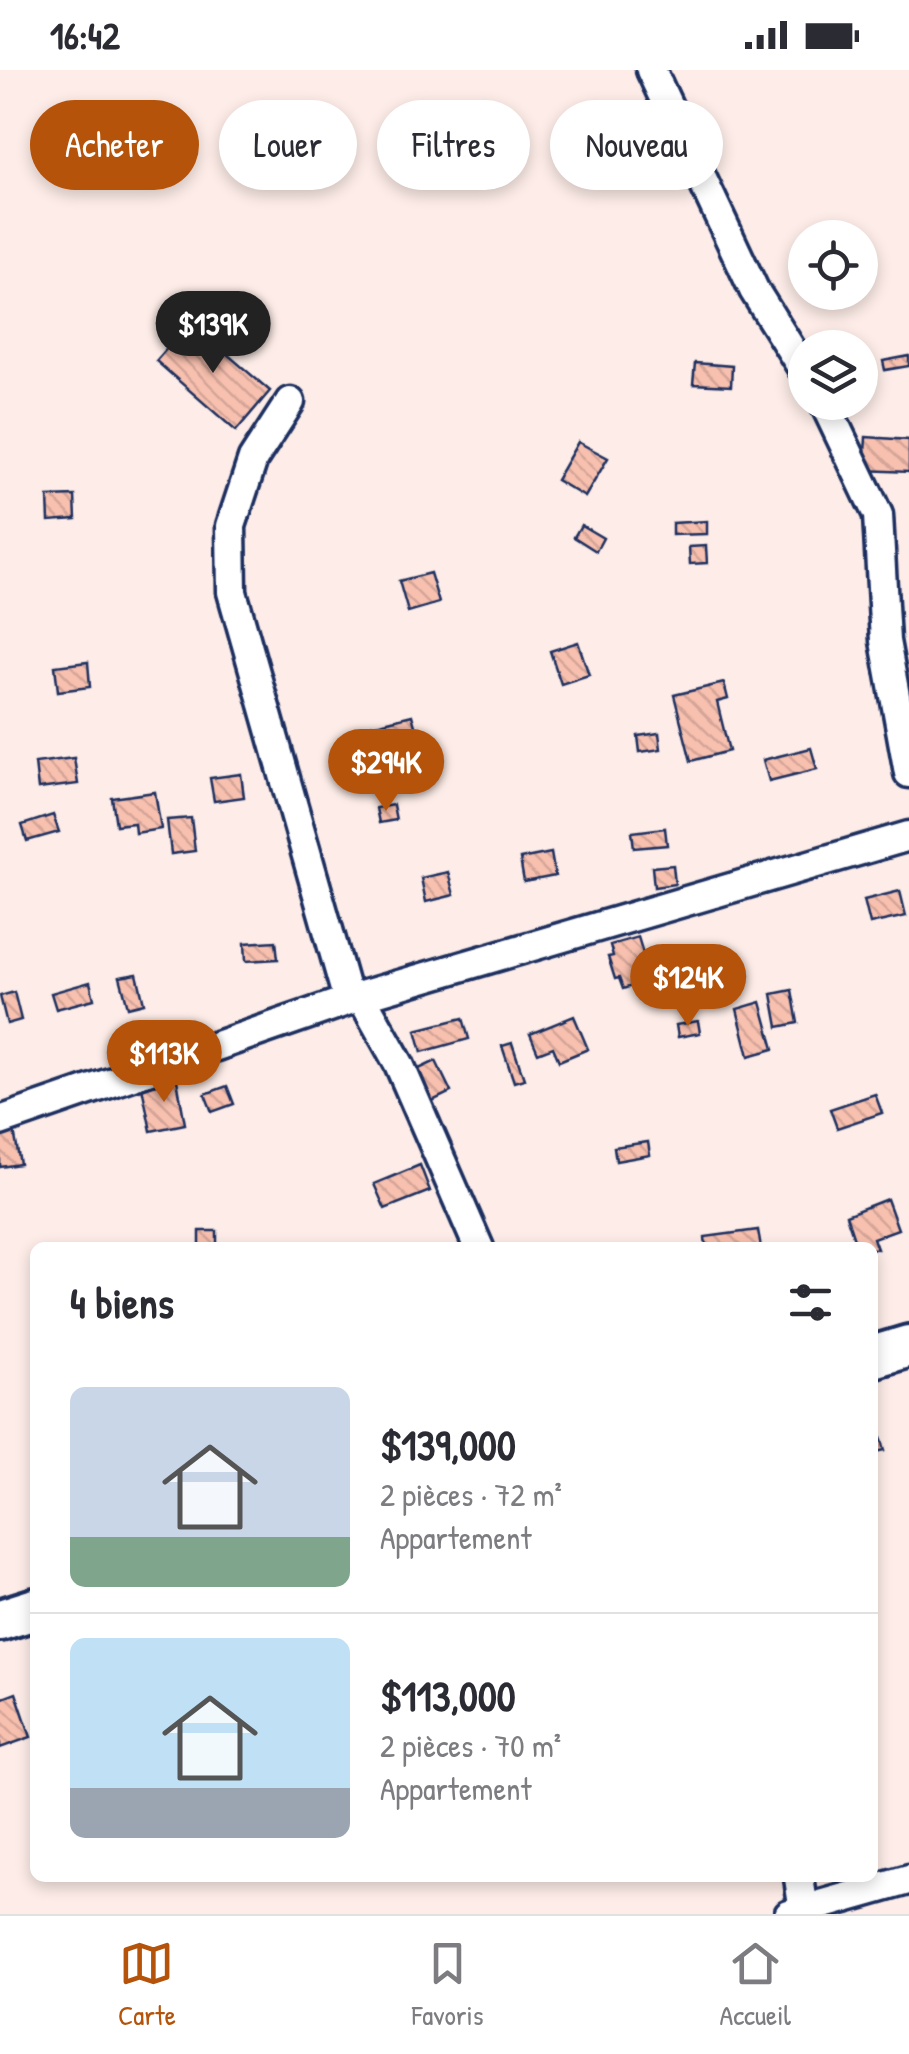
<!DOCTYPE html>
<html lang="fr">
<meta charset="utf-8">
<style>
:root{--surface:#fff;--page:#f7f7f7;--text:#2b2b33;--muted:#7c7c81;--line:#e1e1e2;--accent:#b45309}
body{margin:0;font-family:"Patrick Hand",sans-serif;background:var(--page);color:var(--text);height:100vh;display:flex;flex-direction:column;font-size:38px;white-space:nowrap}
*{box-sizing:border-box;margin:0}
p{font-size:32px;color:var(--muted)}
.icon{flex:none;width:55px;height:55px;fill:none;stroke:currentColor;stroke-width:2;stroke-linecap:round;stroke-linejoin:round}
.map{position:relative;flex:1;overflow:hidden}
.drawer{position:absolute;left:30px;top:1172px;width:848px;height:640px;display:flex;flex-direction:column;background:var(--surface);border-radius:15px;box-shadow:0 5px 15px #0003}
.drawer>*{flex:none}
.banner{position:absolute;left:30px;top:30px;width:850px;height:90px;display:flex;gap:20px}
.buttons{position:absolute;left:788px;top:150px;display:grid;gap:20px}
.buttons a{display:grid;place-items:center;width:90px;height:90px;border-radius:50%;background:var(--surface);box-shadow:0 5px 15px #0003;font-size:50px}
.price{position:absolute;translate:-50% -85px;padding:0 22px;border-radius:35px;background:var(--accent);color:#fff;font-size:32px;line-height:65px;filter:drop-shadow(0 2px 5px #0008)}
.price::after{content:'';position:absolute;left:50%;top:60px;width:30px;height:22px;margin-left:-15px;background:inherit;clip-path:polygon(0 0,100% 0,50% 100%)}
.price.selected{background:#222;color:#fff}
ul{padding:0;list-style:none}
li{display:flex;align-items:center;gap:30px;height:250px;padding:0 40px}
li+li{border-top:2px solid var(--line)}
li span{display:grid;place-items:center;flex:none;width:280px;height:200px;border-radius:15px;color:#555}
li>.icon{margin-inline-start:auto}
span .icon{width:120px;height:120px;fill:#fffc;stroke-width:1}
li b{font-size:42px}
h2{display:flex;justify-content:space-between;align-items:center;height:120px;padding:0 40px;font-size:42px}
.tag{padding:0 35px;border-radius:45px;background:var(--surface);box-shadow:0 5px 15px #0003;font-size:35px;line-height:90px}
.tag.selected{background:var(--accent);color:#fff}
.status{display:flex;justify-content:space-between;align-items:center;height:70px;padding:0 50px;background:var(--surface);direction:ltr}
.status svg{height:28px;fill:currentColor}
.tab-bar{display:flex;justify-content:space-around;align-items:center;height:140px;border-top:2px solid var(--line);background:var(--surface);font-size:28px;color:var(--muted)}
.tab-bar a{display:grid;justify-items:center;gap:5px}
.tab-bar .selected{color:var(--accent)}
.map>svg:first-child{display:block}
.building{fill:url(#building-back-hatch);stroke:#1b2f5e;stroke-width:2.5}
.lines{fill:none;stroke-linecap:round;stroke-linejoin:round}
.minor-casing{stroke:#1b2f5e;stroke-width:35}
.secondary-casing{stroke:#1b2f5e;stroke-width:48}
.minor{stroke:#fff;stroke-width:28}
.secondary{stroke:#fff;stroke-width:40}
</style>
<div class="status"><b>16:42</b><svg viewBox="0 0 49 12"><path d="M0 12V9h3v3zM5 12V6h3v6zM10 12V3h3v9zM15 12V0h3v12zM26 1h20v11H26zM47 4h2v5h-2z"/></svg></div>
<div class="map">
<svg width="909" height="1844" viewBox="0 0 909 1844">
<defs>
<pattern id="building-back-hatch" width="6" height="6" patternUnits="userSpaceOnUse" patternTransform="scale(2.5)"><rect width="6" height="6" fill="#f8c0ae"/><path d="M-1 5l2 2M0 0l6 6M5-1l2 2" fill="none" stroke="#d4a598"/></pattern>
</defs>
<rect width="100%" height="100%" fill="#fdece7"/>
<filter id="ink" filterUnits="userSpaceOnUse"><feTurbulence type="fractalNoise" baseFrequency=".01" numOctaves="2"/><feDisplacementMap in="SourceGraphic" scale="20" xChannelSelector="R" yChannelSelector="G"/><feConvolveMatrix kernelMatrix="1 2 1 2 8 2 1 2 1" color-interpolation-filters="sRGB"/></filter>
<g filter="url(#ink)">
<g class="building">
<path d="M190,252L270,321L236,361L156,291Z"/>
<path d="M909,286V296L885,300L883,291Z"/>
<path d="M695,293L732,296L731,316L693,314Z"/>
<path d="M866,367L909,370V402L864,400Z"/>
<path d="M578,372L608,388L585,427L556,410Z"/>
<path d="M75,426L76,449L49,451L48,427Z"/>
<path d="M707,451V464L672,465V453Z"/>
<path d="M581,455L603,468L596,481L574,467Z"/>
<path d="M706,476L707,493L690,494L689,477Z"/>
<path d="M430,503L439,533L408,542L399,511Z"/>
<path d="M578,572L589,605L561,614L550,581Z"/>
<path d="M88,592L90,617L58,621L55,596Z"/>
<path d="M724,613L728,629L717,632L729,681L691,691L674,625Z"/>
<path d="M412,645L417,663L369,676L364,657Z"/>
<path d="M659,663L661,679L640,682L638,666Z"/>
<path d="M811,678L817,699L769,711L763,690Z"/>
<path d="M74,688L78,714L38,719L35,693Z"/>
<path d="M241,704L244,727L214,731L210,708Z"/>
<path d="M155,722L161,759L135,763L134,753L116,755L112,728Z"/>
<path d="M393,735L396,750L379,753L376,738Z"/>
<path d="M53,745L59,762L27,771L22,755Z"/>
<path d="M191,748L195,781L171,784L167,750Z"/>
<path d="M665,758L667,775L634,778L632,762Z"/>
<path d="M551,783L555,806L524,812L520,789Z"/>
<path d="M673,795L675,814L654,817L652,797Z"/>
<path d="M448,802L454,825L426,832L421,808Z"/>
<path d="M900,821L906,846L870,854L864,830Z"/>
<path d="M638,867L651,910L623,919L619,908L615,909L608,887L613,886L610,875Z"/>
<path d="M276,871L278,889L246,891L245,873Z"/>
<path d="M137,904L144,933L128,937L120,907Z"/>
<path d="M90,912L94,929L56,939L51,923Z"/>
<path d="M792,920L798,953L778,957L772,924Z"/>
<path d="M14,922L21,950L7,954L0,926Z"/>
<path d="M761,932L774,979L749,986L737,939Z"/>
<path d="M574,946L588,979L559,991L553,977L538,983L530,964Z"/>
<path d="M463,948L469,969L422,982L416,960Z"/>
<path d="M698,951L700,963L678,967L676,955Z"/>
<path d="M512,973L524,1009L514,1012L502,976Z"/>
<path d="M436,991L451,1022L422,1036L408,1004Z"/>
<path d="M177,1010L185,1054L151,1061L142,1017Z"/>
<path d="M227,1016L234,1034L212,1042L205,1024Z"/>
<path d="M875,1024L882,1043L837,1058L830,1039Z"/>
<path d="M14,1061L20,1094L0,1097V1063Z"/>
<path d="M648,1072L650,1085L616,1091L614,1077Z"/>
<path d="M420,1095L430,1121L385,1139L374,1114Z"/>
<path d="M887,1129L898,1159L873,1168L877,1179L857,1178L846,1145Z"/>
<path d="M758,1160L761,1178H706L705,1167Z"/>
<rect x="200" y="1161" width="17" height="17"/>
<path d="M872,1337L885,1380L872,1383Z"/>
<path d="M16,1623L31,1667L0,1678V1629Z"/>
</g>
<g class="lines">
<defs>
<g id="minor">
<path d="M651,0L754,220L805,302"/>
<path d="M290,332L253,389L231,456L232,522L348,930"/>
<path d="M824,332L878,445L885,571L909,703"/>
<path d="M361,926L399,994L479,1178"/>
<path d="M0,1051L361,926L909,766"/>
<path d="M799,1808L804,1840"/>
<path d="M789,1844L909,1810"/>
</g>
<g id="secondary">
<path d="M872,1287L909,1276"/>
<path d="M0,1550L35,1539"/>
</g>
</defs>
<use href="#minor" class="minor-casing"/>
<use href="#secondary" class="secondary-casing"/>
<use href="#minor" class="minor"/>
<use href="#secondary" class="secondary"/>
</g>
</g>
</svg>
<div class="buttons">
<a><svg class="icon" aria-label="locate" viewBox="0 0 24 24"><circle cx="12" cy="12" r="6"/><path d="M12 2v4M12 18v4M2 12h4M18 12h4"/></svg></a>
<a><svg class="icon" aria-label="layers" viewBox="0 0 24 24"><path d="M12 4l9 5-9 5-9-5zM3 14l9 5 9-5"/></svg></a>
</div>
<b class="price selected" style="left:213px;top:306px">$139K</b>
<b class="price" style="left:386px;top:744px">$294K</b>
<b class="price" style="left:688px;top:959px">$124K</b>
<b class="price" style="left:164px;top:1035px">$113K</b>
<div class="banner">
<a class="tag selected">Acheter</a>
<a class="tag">Louer</a>
<a class="tag">Filtres</a>
<a class="tag">Nouveau</a>
</div>
<section class="drawer">
<h2>4 biens<svg class="icon" aria-label="filters" viewBox="0 0 24 24"><path d="M4 7h16M4 17h16"/><circle cx="9" cy="7" r="2"/><circle cx="15" cy="17" r="2"/></svg></h2>
<ul>
<li><span style="background:linear-gradient(#c9d6e8 75%,#7fa58c 0)"><svg class="icon" aria-label="home" viewBox="0 0 24 24"><path d="M3 11l9-7 9 7M6 9v11h12V9"/></svg></span><div><b>$139,000</b><p>2 pièces · 72 m²</p><p>Appartement</p></div></li>
<li><span style="background:linear-gradient(#bfe0f5 75%,#9aa5b1 0)"><svg class="icon" aria-label="home" viewBox="0 0 24 24"><path d="M3 11l9-7 9 7M6 9v11h12V9"/></svg></span><div><b>$113,000</b><p>2 pièces · 70 m²</p><p>Appartement</p></div></li>
</ul>
</section>
</div>
<nav class="tab-bar">
<a class="selected"><svg class="icon" aria-label="map" viewBox="0 0 24 24"><path d="M3 6l6-2 6 2 6-2v14l-6 2-6-2-6 2zM9 4v14M15 6v14"/></svg>Carte</a>
<a><svg class="icon" aria-label="saved" viewBox="0 0 24 24"><path d="M7 4h10v16l-5-4-5 4z"/></svg>Favoris</a>
<a><svg class="icon" aria-label="home" viewBox="0 0 24 24"><path d="M3 11l9-7 9 7M6 9v11h12V9"/></svg>Accueil</a>
</nav>
